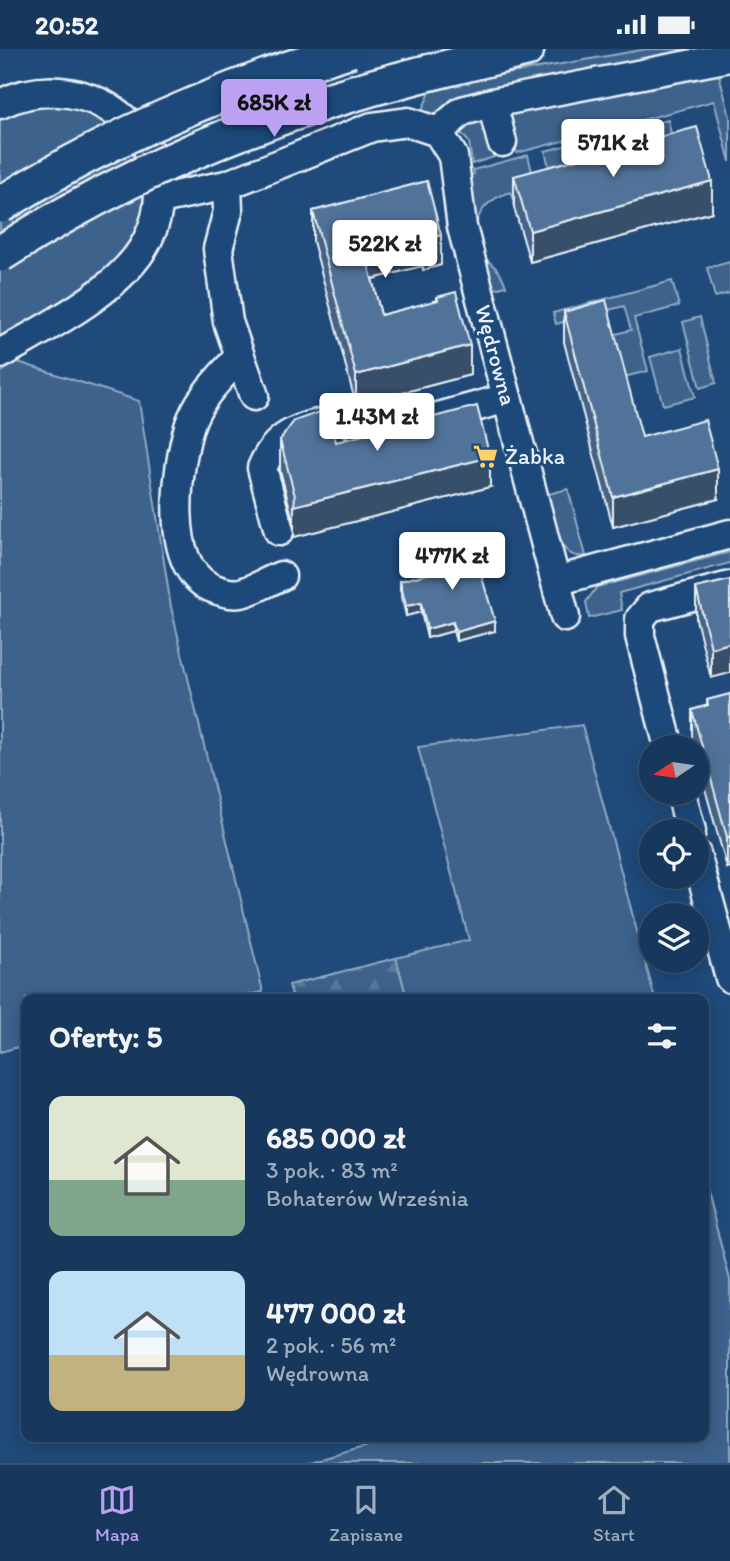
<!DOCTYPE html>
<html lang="pl">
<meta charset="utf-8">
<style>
:root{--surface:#17385c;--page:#203f62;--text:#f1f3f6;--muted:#9eacbb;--line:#365272;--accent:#bca0f2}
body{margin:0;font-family:Itim,sans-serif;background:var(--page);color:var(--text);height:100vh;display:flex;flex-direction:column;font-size:26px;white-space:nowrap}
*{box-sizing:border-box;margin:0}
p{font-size:23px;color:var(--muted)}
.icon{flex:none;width:38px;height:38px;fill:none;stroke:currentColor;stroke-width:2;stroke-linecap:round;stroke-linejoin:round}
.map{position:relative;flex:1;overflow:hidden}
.drawer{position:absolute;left:21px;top:945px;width:688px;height:448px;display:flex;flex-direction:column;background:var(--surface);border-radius:14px;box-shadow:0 4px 18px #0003,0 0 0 2px var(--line)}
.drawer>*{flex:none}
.needle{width:46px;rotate:257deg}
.buttons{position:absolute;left:639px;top:686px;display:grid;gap:14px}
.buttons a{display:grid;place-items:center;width:70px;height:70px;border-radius:50%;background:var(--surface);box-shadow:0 4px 18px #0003,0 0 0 2px var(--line);font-size:35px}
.price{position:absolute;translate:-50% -60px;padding:0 16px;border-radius:7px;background:#fff;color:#222;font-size:23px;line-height:46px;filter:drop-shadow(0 2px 4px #0008)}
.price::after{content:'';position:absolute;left:50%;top:42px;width:21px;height:16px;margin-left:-10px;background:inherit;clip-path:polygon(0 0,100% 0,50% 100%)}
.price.active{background:var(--accent);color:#111}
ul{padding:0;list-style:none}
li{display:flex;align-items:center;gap:21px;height:175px;padding:0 28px}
li span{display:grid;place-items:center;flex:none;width:196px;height:140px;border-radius:14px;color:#555}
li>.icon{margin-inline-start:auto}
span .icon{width:84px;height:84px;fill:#fffc;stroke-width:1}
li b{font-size:30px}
h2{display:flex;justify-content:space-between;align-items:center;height:84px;padding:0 28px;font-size:30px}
.status{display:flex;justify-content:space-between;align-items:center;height:49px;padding:0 35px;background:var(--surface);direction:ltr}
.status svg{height:19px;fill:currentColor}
.dock{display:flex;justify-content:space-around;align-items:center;height:98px;border-top:2px solid var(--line);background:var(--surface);font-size:19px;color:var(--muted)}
.dock a{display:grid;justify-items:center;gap:4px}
.dock .active{color:var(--accent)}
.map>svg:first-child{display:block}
.green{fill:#3c628c;stroke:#92aac2;stroke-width:2}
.forest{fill:url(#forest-firs);stroke:#92aac2;stroke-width:2}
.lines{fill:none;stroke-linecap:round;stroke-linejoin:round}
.minor-casing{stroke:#e8f1f8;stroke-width:33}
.major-casing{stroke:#e8f1f8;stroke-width:40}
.minor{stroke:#1f4a7a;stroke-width:28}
.major{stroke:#1f4a7a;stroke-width:35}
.major-bridge-casing{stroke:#e8f1f8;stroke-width:40;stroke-linecap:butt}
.major-bridge{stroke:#1f4a7a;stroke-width:35}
.wall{fill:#466384;stroke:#e8f1f8;stroke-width:2}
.shaded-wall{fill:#39506b;stroke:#e8f1f8;stroke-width:2}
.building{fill:#517399;stroke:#e8f1f8;stroke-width:2}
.labels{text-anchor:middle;stroke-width:6;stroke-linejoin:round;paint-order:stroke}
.street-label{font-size:23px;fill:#e8f1f8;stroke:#1f4a7a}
.poi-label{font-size:23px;fill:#e8f1f8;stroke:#1f4a7a;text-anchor:start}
</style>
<div class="status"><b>20:52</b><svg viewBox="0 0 49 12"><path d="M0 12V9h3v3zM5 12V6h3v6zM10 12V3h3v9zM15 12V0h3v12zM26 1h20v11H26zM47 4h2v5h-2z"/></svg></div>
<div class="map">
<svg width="730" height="1414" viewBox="0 0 730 1414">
<defs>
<pattern id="forest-firs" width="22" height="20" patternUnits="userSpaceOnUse" patternTransform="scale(1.75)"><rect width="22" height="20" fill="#3c628c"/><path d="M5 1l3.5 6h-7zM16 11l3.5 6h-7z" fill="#58799d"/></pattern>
</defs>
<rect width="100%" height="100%" fill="#1f4a7a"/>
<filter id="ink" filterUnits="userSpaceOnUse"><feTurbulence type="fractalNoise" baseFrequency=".0143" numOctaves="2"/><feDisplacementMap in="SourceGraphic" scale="14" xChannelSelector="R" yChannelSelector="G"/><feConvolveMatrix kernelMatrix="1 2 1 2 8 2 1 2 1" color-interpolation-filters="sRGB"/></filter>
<g filter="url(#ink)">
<g class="green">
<path d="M647,0H730L437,67L422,61L430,43L488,28Z"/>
<path d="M718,22L730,68V113L714,52L517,104L504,63Z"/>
<path d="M43,52C85,59 120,69 136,113C139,122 146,134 146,143C147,221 56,257 0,292V66Z"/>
<path d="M485,69L494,108L472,115L469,93L460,83L463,75Z"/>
<path d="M668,71L672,89L617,103L612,85Z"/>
<path d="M598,88L603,108L550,122L545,102Z"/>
<path d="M528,106L534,131L515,156L511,143C483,151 467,173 481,202C488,217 499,215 506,237L487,242L475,195L467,127L474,125L473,121Z"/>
<path d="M730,213V244L715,248L707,219Z"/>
<path d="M672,232L679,257L634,269L648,322L620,329L608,287L631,281L624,257L556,275L553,264Z"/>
<path d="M700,268L716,334L700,339L683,273Z"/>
<path d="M682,299L695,348L663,356L650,308Z"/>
<path d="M18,313L139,352L171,558L263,943L225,950H26V996L0,1003V324Z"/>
<path d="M568,440L586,507C564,510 561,493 555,476L549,478L541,447Z"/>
<path d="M730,503V514L619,544L622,561L589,569L586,553L597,538Z"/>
<path d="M582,676L655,950H407L396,909L469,891L418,698Z"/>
<path d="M704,1131L730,1231V1414H307L400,1388H704Z"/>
</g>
<path class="forest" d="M396,909L407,950H293L289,936Z"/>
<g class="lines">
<defs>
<g id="minor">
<path d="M492,54L502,93"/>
<path d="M0,55C93,9 194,100 147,192C122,241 47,278 0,305"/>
<path d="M438,83L462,62L492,54L730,8"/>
<path d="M227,136L228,162L218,200L228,273L254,347"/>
<path d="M160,150L227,136L372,78L408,73L438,83L453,107L462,178L565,568"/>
<path d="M239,308C219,330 198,349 189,378C177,419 163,515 210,538C219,542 230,546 241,544C254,541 268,532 281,527"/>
<path d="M279,482L262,419C278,380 305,379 341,369L374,386L507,349"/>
<path d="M556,532L730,485"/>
<path d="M669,698L640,587V570L650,558L730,537"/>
<path d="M681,744L691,782"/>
<path d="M696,805L730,929"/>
</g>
<path id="major" d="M419,26L526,0"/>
</defs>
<use href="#minor" class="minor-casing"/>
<use href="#major" class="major-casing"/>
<use href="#minor" class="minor"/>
<use href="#major" class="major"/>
<defs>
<g id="major-bridge">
<path d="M0,156C108,88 229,37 351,0"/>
<path d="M0,205C128,123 272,63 419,26"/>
</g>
</defs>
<use href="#major-bridge" class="major-bridge-casing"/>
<use href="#major-bridge" class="major-bridge"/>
</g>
<g class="wall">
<path d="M514,127L712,163L530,213L514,158Z"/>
<path d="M427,132L441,216L423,221L422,217L372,230L381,266L437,252V248L470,326L356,356L313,192V162Z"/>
<path d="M564,263L642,388L718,450L613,478L564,293Z"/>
<path d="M327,375L336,393L490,438L294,488V475L280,421V391Z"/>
<path d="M438,503L495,582L456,592L453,582L427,589L421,563L406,567L400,541V532L441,522L438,513Z"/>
<path d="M730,531L711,629L696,570V539Z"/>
<path d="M730,645V818L727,819L696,707V698H694L692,691V661L707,657V651Z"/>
</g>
<g class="shaded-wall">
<path d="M712,132V163L530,213V182Z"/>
<path d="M441,186V216L423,221V191Z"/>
<path d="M422,187V217L365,232V202Z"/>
<path d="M470,296V326L356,356V326Z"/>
<path d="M490,408V438L294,488V457Z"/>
<path d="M718,420V450L613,478V448Z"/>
<path d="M421,554V563L406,567V557Z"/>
<path d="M495,572V582L456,592V583Z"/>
<path d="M453,573V582L427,589V580Z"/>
<path d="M730,594V624L711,629V599Z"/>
<path d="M727,788H730V818L727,819Z"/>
</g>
<g class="building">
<path d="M697,78L712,132L530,182L514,127Z"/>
<path d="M427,132L441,186L423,191L422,187L365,202L381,266L438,251L437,248L456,243L470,296L356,326L313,162Z"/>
<path d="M606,251L642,388L705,371L718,420L613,448L564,263Z"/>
<path d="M477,357L490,408L294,457L295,447L280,391L294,372L323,362L327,375L331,374L336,393Z"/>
<path d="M472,495L495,572L456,583L453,573L427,580L421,554L406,557L400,532L443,521L438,503Z"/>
<path d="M730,531V594L711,599L696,539Z"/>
<path d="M730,645V788H727L692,661L708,656L707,651Z"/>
</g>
</g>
<defs>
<symbol id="supermarket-bare" viewBox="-9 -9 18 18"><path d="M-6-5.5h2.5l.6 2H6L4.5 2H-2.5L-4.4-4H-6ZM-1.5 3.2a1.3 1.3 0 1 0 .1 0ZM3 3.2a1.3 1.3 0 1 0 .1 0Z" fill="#ffd166" stroke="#1f4a7a" stroke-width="2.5" paint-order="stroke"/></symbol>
</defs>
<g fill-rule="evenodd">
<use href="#supermarket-bare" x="468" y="390" width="35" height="35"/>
</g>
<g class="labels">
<g class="street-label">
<text transform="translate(496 306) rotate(75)" y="8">Wędrowna</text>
</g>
<g class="poi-label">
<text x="505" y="415">Żabka</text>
</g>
</g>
</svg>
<div class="buttons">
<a><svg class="needle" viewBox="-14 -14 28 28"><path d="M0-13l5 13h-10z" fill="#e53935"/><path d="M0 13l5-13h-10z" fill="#9eacbb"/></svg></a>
<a><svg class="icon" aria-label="locate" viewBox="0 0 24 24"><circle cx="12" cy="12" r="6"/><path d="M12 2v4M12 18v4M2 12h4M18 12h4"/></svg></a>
<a><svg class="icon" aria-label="layers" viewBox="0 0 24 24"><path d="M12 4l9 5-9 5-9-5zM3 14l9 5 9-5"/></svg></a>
</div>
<b class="price active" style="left:274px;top:90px">685K zł</b>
<b class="price" style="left:613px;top:130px">571K zł</b>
<b class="price" style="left:385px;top:231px">522K zł</b>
<b class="price" style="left:377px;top:404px">1.43M zł</b>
<b class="price" style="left:452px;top:543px">477K zł</b>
<section class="drawer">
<h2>Oferty: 5<svg class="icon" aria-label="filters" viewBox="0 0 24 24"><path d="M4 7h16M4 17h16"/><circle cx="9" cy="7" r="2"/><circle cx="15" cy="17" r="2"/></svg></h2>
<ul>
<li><span style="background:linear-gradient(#dfe7d0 60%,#7fa58c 0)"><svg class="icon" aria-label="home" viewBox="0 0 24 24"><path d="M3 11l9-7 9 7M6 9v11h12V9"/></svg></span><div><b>685 000 zł</b><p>3 pok. · 83 m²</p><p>Bohaterów Września</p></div></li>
<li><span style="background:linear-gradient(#bfe0f5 60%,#c2b280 0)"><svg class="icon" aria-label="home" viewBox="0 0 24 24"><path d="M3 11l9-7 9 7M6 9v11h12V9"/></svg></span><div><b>477 000 zł</b><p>2 pok. · 56 m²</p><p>Wędrowna</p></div></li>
</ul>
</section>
</div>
<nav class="dock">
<a class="active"><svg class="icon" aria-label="map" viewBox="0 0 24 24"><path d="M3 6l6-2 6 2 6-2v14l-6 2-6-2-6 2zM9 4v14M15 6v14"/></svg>Mapa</a>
<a><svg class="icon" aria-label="saved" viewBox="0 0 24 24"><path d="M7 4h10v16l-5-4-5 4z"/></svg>Zapisane</a>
<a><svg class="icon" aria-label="home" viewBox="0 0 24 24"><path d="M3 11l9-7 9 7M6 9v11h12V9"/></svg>Start</a>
</nav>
